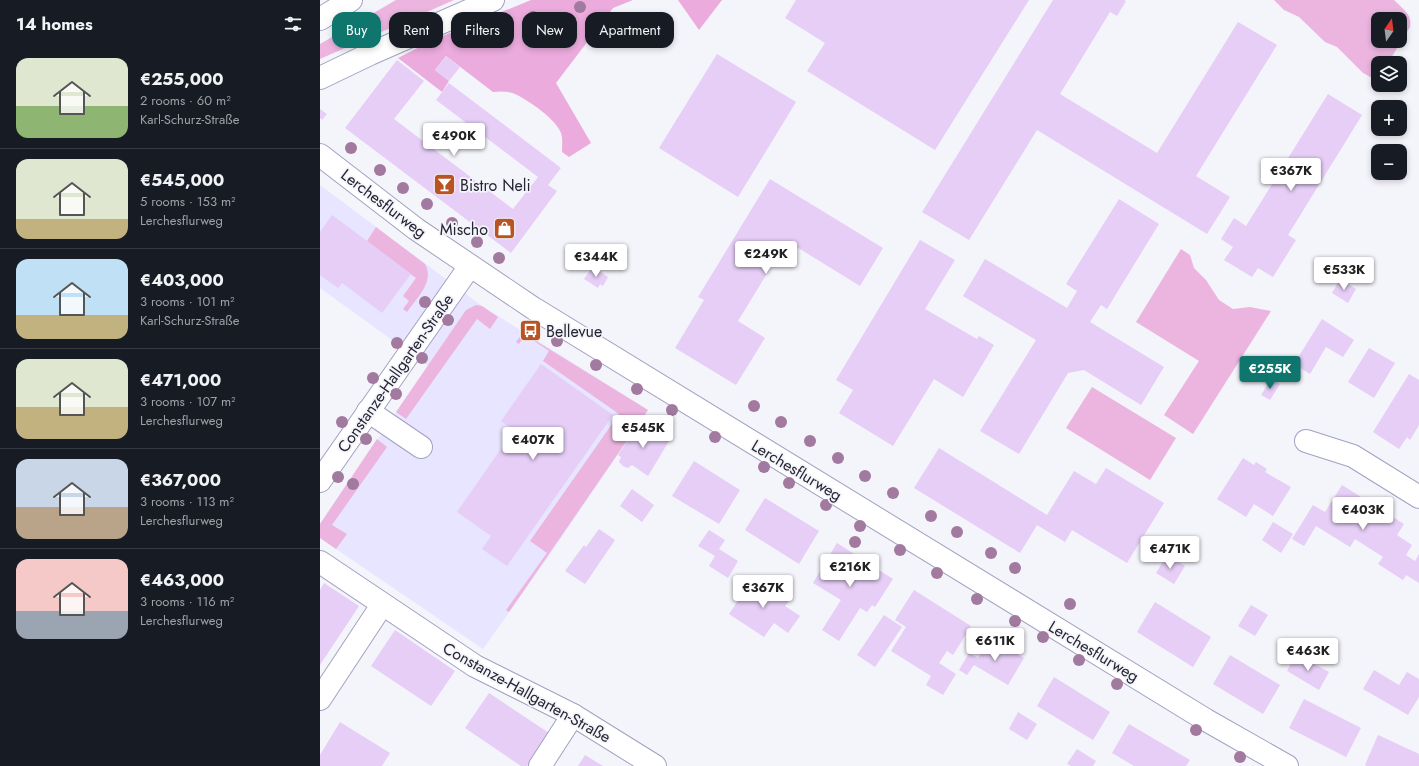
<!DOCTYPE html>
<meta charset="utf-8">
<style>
:root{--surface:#171b24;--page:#242831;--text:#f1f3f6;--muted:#9ea1a6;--line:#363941;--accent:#0f766e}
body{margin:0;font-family:Jost,sans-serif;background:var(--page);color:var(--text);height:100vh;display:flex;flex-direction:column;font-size:15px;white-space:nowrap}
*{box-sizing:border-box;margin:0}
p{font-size:13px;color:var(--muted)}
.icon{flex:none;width:22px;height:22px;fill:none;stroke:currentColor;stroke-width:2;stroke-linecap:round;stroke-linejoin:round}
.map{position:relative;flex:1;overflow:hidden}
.details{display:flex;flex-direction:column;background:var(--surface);width:320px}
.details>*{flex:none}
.top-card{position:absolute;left:12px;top:12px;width:380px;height:36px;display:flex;gap:8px}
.needle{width:26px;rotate:14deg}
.controls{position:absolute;left:1051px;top:12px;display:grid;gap:8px}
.controls a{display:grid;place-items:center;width:36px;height:36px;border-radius:8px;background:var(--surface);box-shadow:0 2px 6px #0003;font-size:20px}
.price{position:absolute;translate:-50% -34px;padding:0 9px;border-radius:4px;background:#fff;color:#222;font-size:13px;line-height:26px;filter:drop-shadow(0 1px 2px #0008)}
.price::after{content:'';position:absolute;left:50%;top:24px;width:12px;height:9px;margin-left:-6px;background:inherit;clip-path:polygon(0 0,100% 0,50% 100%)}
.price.active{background:var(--accent);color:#fff}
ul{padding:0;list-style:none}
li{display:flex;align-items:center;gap:12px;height:100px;padding:0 16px}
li+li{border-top:1px solid var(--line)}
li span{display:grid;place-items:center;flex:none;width:112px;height:80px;border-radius:12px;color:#555}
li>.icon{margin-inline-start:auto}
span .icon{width:48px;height:48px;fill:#fffc;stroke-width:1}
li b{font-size:17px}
h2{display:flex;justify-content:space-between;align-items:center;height:48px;padding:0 16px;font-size:17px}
.chip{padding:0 14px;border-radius:12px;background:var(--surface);box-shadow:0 2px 6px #0003;font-size:14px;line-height:36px}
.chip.active{background:var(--accent);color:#fff}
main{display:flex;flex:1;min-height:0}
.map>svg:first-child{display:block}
.built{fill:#e7e5ff}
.green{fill:#ebb5df;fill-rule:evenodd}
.forest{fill:#ebabdd}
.building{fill:#e6cef6}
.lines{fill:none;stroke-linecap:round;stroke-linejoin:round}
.minor-casing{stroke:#a3a1c2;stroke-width:24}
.major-casing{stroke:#a3a1c2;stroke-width:24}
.minor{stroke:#fff;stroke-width:22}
.major{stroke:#fff;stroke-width:22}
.tree{fill:#a2799f}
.labels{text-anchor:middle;stroke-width:3.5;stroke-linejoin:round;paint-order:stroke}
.poi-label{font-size:16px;fill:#262532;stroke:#f4f4fb;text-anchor:start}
.street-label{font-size:16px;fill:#262532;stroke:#f4f4fb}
</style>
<main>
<section class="details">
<h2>14 homes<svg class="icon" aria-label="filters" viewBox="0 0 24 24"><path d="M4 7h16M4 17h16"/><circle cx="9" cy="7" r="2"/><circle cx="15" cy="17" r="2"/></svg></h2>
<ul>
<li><span style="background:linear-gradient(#dfe7d0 60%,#8fb573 0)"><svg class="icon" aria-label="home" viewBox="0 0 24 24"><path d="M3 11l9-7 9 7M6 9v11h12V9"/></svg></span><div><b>€255,000</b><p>2 rooms · 60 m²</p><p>Karl-Schurz-Straße</p></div></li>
<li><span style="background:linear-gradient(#dfe7d0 75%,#c2b280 0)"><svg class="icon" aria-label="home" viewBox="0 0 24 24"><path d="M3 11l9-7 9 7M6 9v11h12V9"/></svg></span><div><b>€545,000</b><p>5 rooms · 153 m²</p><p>Lerchesflurweg</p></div></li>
<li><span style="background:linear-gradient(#bfe0f5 70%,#c2b280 0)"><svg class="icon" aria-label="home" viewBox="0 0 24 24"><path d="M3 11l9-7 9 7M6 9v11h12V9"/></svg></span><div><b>€403,000</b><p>3 rooms · 101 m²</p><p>Karl-Schurz-Straße</p></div></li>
<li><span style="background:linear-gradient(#dfe7d0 60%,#c2b280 0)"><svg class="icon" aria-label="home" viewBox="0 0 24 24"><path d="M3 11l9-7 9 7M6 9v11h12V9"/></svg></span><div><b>€471,000</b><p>3 rooms · 107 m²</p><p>Lerchesflurweg</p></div></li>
<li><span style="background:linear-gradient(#c9d6e8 60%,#b9a48a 0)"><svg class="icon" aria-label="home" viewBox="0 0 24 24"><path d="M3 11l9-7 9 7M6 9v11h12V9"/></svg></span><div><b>€367,000</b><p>3 rooms · 113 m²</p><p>Lerchesflurweg</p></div></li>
<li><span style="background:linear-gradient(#f6c9c9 65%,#9aa5b1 0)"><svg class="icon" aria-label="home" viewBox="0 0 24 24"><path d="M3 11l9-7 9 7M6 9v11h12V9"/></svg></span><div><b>€463,000</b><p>3 rooms · 116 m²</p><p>Lerchesflurweg</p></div></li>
</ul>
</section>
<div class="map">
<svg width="1099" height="766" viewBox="0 0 1099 766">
<rect width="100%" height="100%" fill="#f4f4fb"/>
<path class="built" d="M0,185L162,306L328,410L224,563L163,649L0,538V524L108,366L0,288Z"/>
<g class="green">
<path d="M76,0H134L0,59V44Z"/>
<path d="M954,0H1074C1082,8 1093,15 1090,27L1068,63H1058V81L1043,73L1017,47L1005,42L979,17L964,10ZM1058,19H1080V41H1058Z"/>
<path d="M56,227L105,264C115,281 97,298 87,312L83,309L89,301L83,296L96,278L47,241Z"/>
<path d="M861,249L870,255L874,268L886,280L899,300L913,309L930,307L951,311L873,434L844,415L879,361L816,322Z"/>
<path d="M156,305L162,306L178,317L170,329L157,319L86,419L76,412L146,310Z"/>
<path d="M203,333L328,410L189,612L186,610L227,553L210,541L299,414L223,361L229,351L205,335L199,344L196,342Z"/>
<path d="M772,387L856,438L830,480L746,428Z"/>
<path d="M57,439L67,447L12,525L27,534L16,549L0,538V524Z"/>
</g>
<g class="forest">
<path d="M211,0H313L293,8L236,83L271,143L249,157L242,152C242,145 243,139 241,133C236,119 208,100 195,94C188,91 181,91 173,92L126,56L115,70L129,81L122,92L78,58L113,40Z"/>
<path d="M358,0H402L379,30Z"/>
</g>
<g class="building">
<path d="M476,0H709L615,150L487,71L505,43L465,18Z"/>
<path d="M733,0H804L806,1L797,16L790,12L740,94L837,153L918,22L957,45L876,176L910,197L887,234L717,130L649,240L602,212Z"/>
<path d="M397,54L476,102L418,197L339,148Z"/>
<path d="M126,56L140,67L129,81L115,70Z"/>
<path d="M77,60L104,81L74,119L193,209L218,177L116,100L129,83L241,168L228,185L237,191L191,253L25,128Z"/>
<path d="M1008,94L1042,115L968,235L976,240L953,277L938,268L932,277L904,260L913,247L901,239L914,218L926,226Z"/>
<path d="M0,109L7,114L2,120L0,118Z"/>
<path d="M450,179L563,248L540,286L467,241L418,321L445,338L416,385L355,348L384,300L378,297Z"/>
<path d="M799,199L839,224L787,309L781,305L770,322L844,367L821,405L764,370L748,373L699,454L660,431L716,340L643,296L665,259L747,308L757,291L746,284Z"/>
<path d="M12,215L91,274L62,313L22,283L18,288L0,275V232Z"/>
<path d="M600,240L635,260L605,309L657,339L659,336L674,345L643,397L614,379L573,446L519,413L533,390L516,380Z"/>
<path d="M271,269L276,273L278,270L288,277L283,286L280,284L278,288L264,279Z"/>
<path d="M1020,279L1036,289L1028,303L1012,293Z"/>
<path d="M1002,319L1034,340L1023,357L1006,347L990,374L974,364Z"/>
<path d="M1049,348L1075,363L1054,398L1028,382Z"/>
<path d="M221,364L293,415L187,566L162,549L171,536L137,512L194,430L181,421Z"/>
<path d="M1089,374L1099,380V425L1090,440L1087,437L1079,449L1053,432Z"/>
<path d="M951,379L960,384L950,400L941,395Z"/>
<path d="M320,422L349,441L328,476L312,465L308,468L303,466L299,462L301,457L298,455Z"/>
<path d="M619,448L727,515L754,471L776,484L786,468L844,503L807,563L752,530L745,542L717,525L700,553L594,488Z"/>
<path d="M923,458L934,465L936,462L947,469L945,472L971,487L953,516L934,504L926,517L897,499Z"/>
<path d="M374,461L420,490L399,524L352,496Z"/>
<path d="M1022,485L1084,524L1077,535L1092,545L1086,555L1095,561L1099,554V583L1086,575L1083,580L1058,564L1063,557L1035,539L1030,547L996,526L984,546L972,539L993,505L1005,512Z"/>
<path d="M312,489L334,505L322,522L300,506Z"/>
<path d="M445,498L499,531L479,564L425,530Z"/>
<path d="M953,522L973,534L961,553L942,540Z"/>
<path d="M279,529L295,540L265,584L245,571L264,545L266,547Z"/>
<path d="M389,530L405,540L399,549L418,561L408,578L389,566L395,556L378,546Z"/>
<path d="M517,543L573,579L555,607L552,605L547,612L540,608L519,641L502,630L521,600L493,583Z"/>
<path d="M847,555L865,566L854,584L836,573Z"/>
<path d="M434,577L469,601L465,606L480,616L468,633L454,623L444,637L409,614Z"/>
<path d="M4,583L39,606L0,665V590Z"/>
<path d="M594,590L651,626L633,655L627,651L619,663L636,674L623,695L606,685L611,676L571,651L586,627L575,620Z"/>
<path d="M835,602L891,637L873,667L817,632Z"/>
<path d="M931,605L948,615L935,636L918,626Z"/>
<path d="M564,615L582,627L555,667L537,655Z"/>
<path d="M75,630L135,671L111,706L51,666Z"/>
<path d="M670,638L704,658L688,685L654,665L647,675L639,670L649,653L658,658Z"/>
<path d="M976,654L1009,672L999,690L967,671Z"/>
<path d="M910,655L960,685L943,714L893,684Z"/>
<path d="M1054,670L1079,685L1087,672L1099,679V697L1088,715L1043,689Z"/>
<path d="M734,677L790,712L773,740L717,706Z"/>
<path d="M169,693L229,733L207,766H201L145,728Z"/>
<path d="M984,699L1041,728L1026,757L969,728Z"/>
<path d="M698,712L717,724L707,740L689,729Z"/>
<path d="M20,722L70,753L62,766H0V755Z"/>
<path d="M809,724L870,760L866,766H814L792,753Z"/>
<path d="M1058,735L1099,754V766H1047L1045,765Z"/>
<path d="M757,749L776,761L773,766H751L747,764Z"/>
<path d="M265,755L283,766H258Z"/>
</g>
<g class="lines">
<defs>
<g id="minor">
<path d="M0,78L50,54L173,0"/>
<path d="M0,155L96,229L213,308L886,720L967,766"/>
<path d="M48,411L101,447"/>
<path d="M986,441L1033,456L1099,497"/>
<path d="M0,481L150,266"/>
<path d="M0,562L155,666L253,715L335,766"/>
<path d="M0,699L62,605"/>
<path d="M220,766L253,715"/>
</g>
<path id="major" d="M0,19L31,0"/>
</defs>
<use href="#minor" class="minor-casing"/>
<use href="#major" class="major-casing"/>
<use href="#minor" class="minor"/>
<use href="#major" class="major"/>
</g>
<g class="tree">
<circle cx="260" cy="7" r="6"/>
<circle cx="213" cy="17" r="6"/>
<circle cx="33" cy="36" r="6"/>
<circle cx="31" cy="148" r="6"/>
<circle cx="60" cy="170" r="6"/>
<circle cx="83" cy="188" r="6"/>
<circle cx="107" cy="204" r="6"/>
<circle cx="132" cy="223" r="6"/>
<circle cx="157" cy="242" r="6"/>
<circle cx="179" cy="258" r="6"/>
<circle cx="105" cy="302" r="6"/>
<circle cx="128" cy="320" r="6"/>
<circle cx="237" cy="341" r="6"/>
<circle cx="77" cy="343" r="6"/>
<circle cx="102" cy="358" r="6"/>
<circle cx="276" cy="365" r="6"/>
<circle cx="53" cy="378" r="6"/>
<circle cx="317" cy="389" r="6"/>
<circle cx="76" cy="394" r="6"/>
<circle cx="434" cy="406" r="6"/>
<circle cx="352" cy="410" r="6"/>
<circle cx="22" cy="422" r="6"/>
<circle cx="461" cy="422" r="6"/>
<circle cx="395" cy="437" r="6"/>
<circle cx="46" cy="439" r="6"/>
<circle cx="490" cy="441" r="6"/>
<circle cx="518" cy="458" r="6"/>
<circle cx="444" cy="467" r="6"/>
<circle cx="545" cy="476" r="6"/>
<circle cx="18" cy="477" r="6"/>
<circle cx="469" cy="483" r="6"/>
<circle cx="33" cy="484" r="6"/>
<circle cx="573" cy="493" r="6"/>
<circle cx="506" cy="505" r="6"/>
<circle cx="611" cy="516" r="6"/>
<circle cx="540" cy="526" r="6"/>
<circle cx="637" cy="532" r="6"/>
<circle cx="535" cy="542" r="6"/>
<circle cx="580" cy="550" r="6"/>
<circle cx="671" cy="553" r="6"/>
<circle cx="695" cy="568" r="6"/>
<circle cx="617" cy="573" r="6"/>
<circle cx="657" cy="599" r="6"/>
<circle cx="750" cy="604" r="6"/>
<circle cx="695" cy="621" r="6"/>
<circle cx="723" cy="637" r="6"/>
<circle cx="759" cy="660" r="6"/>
<circle cx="797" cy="684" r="6"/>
<circle cx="876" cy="730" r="6"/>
<circle cx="920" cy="757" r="6"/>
</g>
<defs>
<symbol id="bar-square" viewBox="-11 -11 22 22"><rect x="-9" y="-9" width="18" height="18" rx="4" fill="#b85322" stroke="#f4f4fb"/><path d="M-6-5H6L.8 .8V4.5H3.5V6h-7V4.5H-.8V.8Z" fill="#fff"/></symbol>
<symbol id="shop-square" viewBox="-11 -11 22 22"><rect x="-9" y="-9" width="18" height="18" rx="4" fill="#b85322" stroke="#f4f4fb"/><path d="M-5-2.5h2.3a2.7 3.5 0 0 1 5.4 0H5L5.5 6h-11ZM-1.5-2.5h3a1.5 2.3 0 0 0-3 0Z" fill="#fff"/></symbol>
<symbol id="bus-square" viewBox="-11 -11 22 22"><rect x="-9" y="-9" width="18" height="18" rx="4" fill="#b85322" stroke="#f4f4fb"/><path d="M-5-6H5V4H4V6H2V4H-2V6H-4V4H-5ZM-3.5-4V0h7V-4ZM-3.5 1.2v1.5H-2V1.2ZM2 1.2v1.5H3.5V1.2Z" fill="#fff"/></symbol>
</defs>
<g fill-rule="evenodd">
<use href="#bar-square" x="112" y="172" width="25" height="25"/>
<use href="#shop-square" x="172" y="216" width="25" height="25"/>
<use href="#bus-square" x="198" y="318" width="25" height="25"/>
</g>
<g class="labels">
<g class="poi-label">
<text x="140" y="191">Bistro Neli</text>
<text x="168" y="235" text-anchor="end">Mischo</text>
<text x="226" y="337">Bellevue</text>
</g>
<g class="street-label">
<text transform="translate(64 203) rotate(37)" y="6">Lerchesflurweg</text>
<text transform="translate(75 373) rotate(-55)" y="6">Constanze-Hallgarten-Straße</text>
<text transform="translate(477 470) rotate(31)" y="6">Lerchesflurweg</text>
<text transform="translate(774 651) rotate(31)" y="6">Lerchesflurweg</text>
<text transform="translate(207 692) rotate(29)" y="6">Constanze-Hallgarten-Straße</text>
</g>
</g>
</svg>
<div class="controls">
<a><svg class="needle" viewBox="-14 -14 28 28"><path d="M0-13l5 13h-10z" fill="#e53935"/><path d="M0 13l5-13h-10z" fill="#9ea1a6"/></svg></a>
<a><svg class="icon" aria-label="layers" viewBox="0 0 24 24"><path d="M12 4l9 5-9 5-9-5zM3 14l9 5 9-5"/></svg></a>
<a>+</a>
<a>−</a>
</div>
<b class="price" style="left:134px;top:157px">€490K</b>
<b class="price" style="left:971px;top:192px">€367K</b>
<b class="price" style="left:446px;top:275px">€249K</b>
<b class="price" style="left:276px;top:278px">€344K</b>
<b class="price" style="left:1024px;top:291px">€533K</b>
<b class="price active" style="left:950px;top:390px">€255K</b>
<b class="price" style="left:323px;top:449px">€545K</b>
<b class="price" style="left:213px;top:461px">€407K</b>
<b class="price" style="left:1043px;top:531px">€403K</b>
<b class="price" style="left:850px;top:570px">€471K</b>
<b class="price" style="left:530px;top:588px">€216K</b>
<b class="price" style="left:443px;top:609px">€367K</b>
<b class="price" style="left:675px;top:662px">€611K</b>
<b class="price" style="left:988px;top:672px">€463K</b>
<div class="top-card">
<a class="chip active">Buy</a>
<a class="chip">Rent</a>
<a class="chip">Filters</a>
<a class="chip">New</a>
<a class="chip">Apartment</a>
</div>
</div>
</main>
